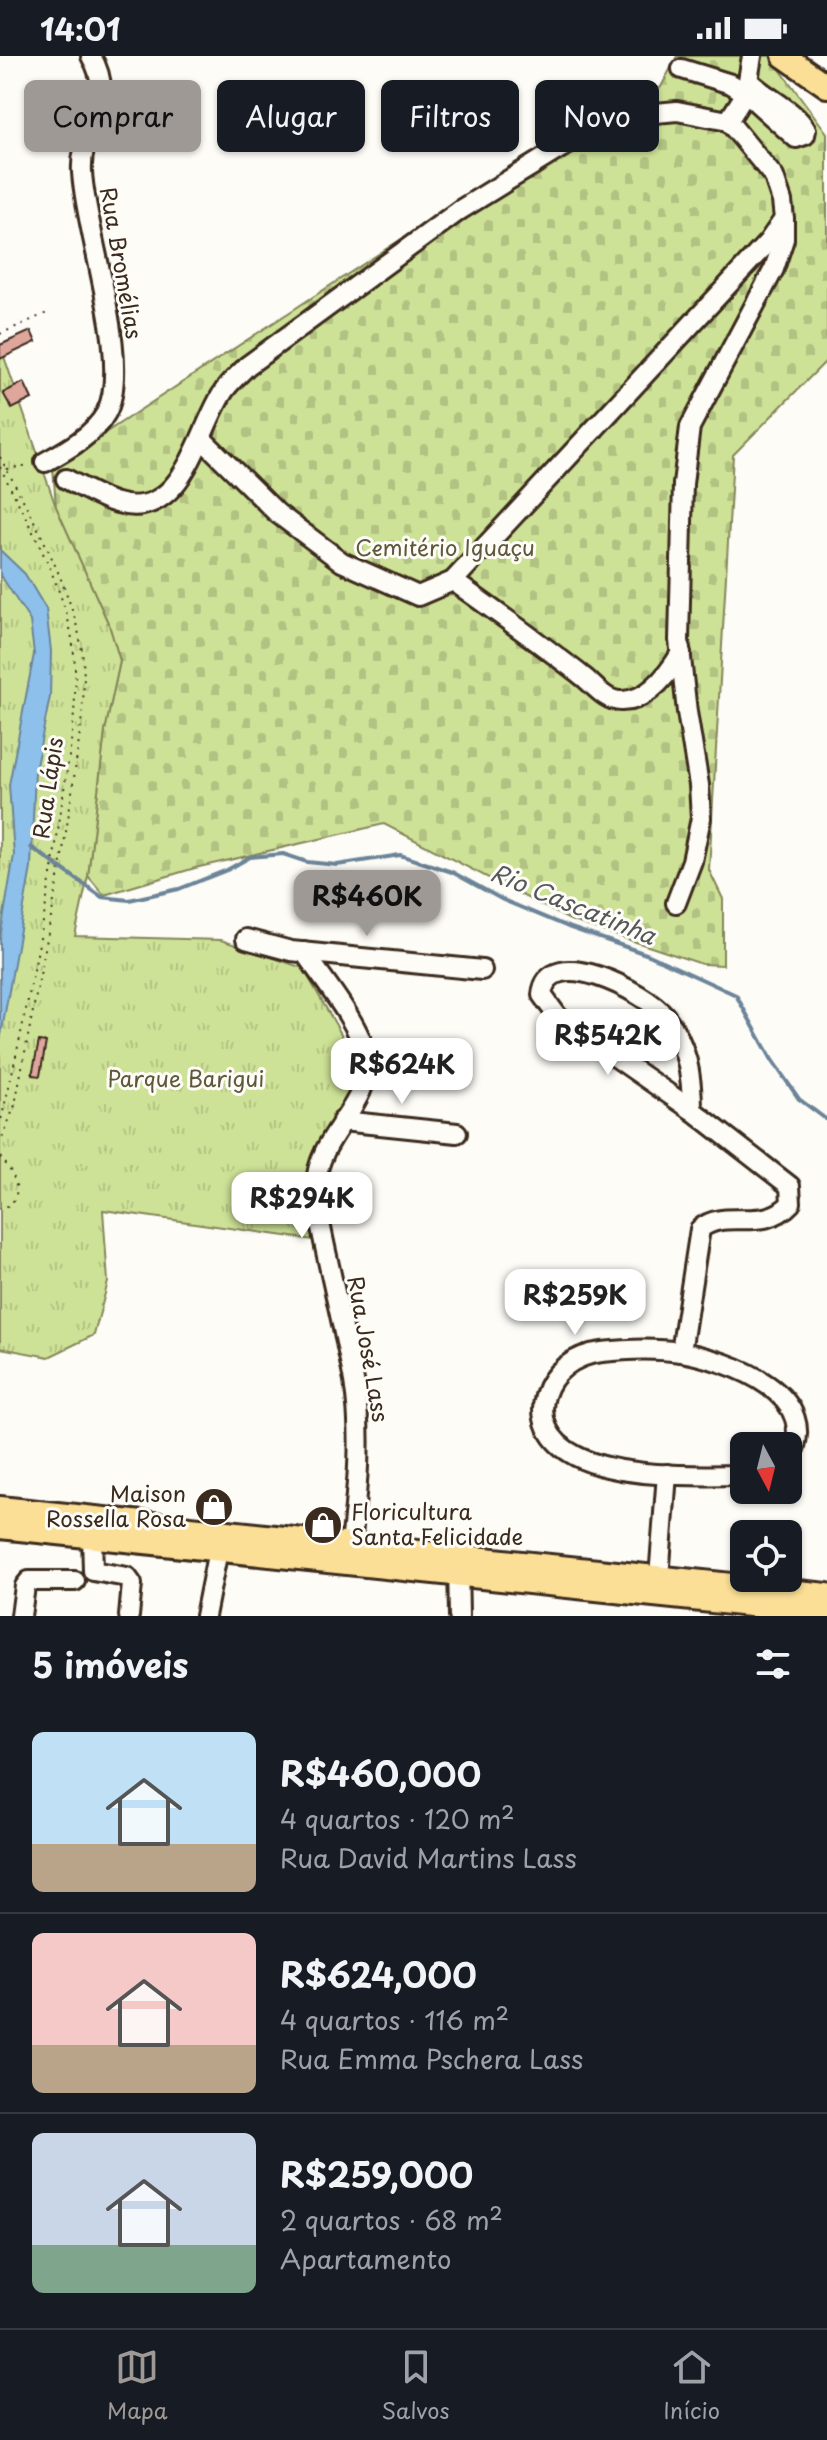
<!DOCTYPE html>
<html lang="pt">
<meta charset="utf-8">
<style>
:root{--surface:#171b24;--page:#242831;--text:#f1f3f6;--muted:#9ea1a6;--line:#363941;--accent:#9f9995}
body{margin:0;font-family:"Playpen Sans",sans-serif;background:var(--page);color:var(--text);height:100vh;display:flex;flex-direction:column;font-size:30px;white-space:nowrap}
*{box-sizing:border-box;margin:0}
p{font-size:26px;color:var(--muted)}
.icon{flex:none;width:44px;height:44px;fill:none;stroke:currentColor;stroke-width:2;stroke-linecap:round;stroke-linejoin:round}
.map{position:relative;height:1560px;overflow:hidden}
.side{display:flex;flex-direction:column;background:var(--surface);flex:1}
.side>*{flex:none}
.banner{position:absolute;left:24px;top:24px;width:780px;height:72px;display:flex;gap:16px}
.needle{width:52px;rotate:173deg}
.fabs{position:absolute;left:730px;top:1376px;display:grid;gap:16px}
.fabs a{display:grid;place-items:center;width:72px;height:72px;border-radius:12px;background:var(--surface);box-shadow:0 2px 6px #0004;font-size:40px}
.price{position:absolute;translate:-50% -68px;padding:0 18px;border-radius:16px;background:#fff;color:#222;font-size:26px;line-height:52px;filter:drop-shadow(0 2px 4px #0008)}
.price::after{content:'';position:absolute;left:50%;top:48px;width:24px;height:18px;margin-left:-12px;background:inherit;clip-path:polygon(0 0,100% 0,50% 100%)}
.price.current{background:var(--accent);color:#111}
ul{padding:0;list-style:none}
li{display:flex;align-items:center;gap:24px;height:200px;padding:0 32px}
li+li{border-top:2px solid var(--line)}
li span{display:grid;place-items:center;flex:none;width:224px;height:160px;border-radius:12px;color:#555}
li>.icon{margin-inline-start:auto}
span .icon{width:96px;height:96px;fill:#fffc;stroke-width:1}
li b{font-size:34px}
h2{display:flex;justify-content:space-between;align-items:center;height:96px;padding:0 32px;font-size:34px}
.chip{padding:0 28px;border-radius:12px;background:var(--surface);box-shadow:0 2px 6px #0004;font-size:28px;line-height:72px}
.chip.current{background:var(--accent);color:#111}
.status{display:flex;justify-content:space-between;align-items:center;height:56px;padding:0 40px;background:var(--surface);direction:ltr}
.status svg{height:22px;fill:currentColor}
.tabs{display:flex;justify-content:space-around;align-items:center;height:112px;border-top:2px solid var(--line);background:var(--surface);font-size:22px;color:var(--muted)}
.tabs a{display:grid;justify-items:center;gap:4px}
.tabs .current{color:var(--accent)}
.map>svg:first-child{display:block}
.cemetery{fill:url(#cemetery-stones);stroke:#84865a;stroke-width:2}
.park{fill:url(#park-tufts);stroke:#84865a;stroke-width:2}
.water{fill:#8dc0ea;stroke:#6c8498;stroke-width:2}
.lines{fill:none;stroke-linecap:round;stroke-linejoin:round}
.stream{stroke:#6c8498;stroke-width:4}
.building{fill:#dfa69c;stroke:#3b2a1e;stroke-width:2}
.minor-casing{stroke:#3b2a1e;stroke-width:24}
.major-casing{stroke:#3b2a1e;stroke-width:28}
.path{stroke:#3b2a1e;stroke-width:2;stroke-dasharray:2 6;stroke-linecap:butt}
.minor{stroke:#fdfcf7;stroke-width:18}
.major{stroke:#fbdf96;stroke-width:22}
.labels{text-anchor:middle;stroke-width:6;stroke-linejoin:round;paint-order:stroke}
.street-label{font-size:22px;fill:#3b2a1e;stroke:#fdfcf7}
.park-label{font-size:22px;fill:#60583c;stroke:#fdfcf7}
.poi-label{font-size:22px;fill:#3b2a1e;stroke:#fdfcf7;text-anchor:end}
.water-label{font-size:24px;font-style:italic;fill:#54575b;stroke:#fdfcf7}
</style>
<div class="status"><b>14:01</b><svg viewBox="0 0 49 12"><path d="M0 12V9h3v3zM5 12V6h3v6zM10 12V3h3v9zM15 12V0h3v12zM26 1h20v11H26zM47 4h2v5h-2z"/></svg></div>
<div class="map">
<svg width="827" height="1560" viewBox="0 0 827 1560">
<defs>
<pattern id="cemetery-stones" width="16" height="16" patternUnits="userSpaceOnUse" patternTransform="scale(2)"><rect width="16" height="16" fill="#cee297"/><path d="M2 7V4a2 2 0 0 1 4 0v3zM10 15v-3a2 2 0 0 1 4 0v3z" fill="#b2c282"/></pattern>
<pattern id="park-tufts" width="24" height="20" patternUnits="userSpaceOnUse" patternTransform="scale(2)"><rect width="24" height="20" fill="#cee297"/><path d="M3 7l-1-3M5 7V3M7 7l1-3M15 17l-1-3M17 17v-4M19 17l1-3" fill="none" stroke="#b2c282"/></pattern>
</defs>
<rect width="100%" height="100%" fill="#fdfcf7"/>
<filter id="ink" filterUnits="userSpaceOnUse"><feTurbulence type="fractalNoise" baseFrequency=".0125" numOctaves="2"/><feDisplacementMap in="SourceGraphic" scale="16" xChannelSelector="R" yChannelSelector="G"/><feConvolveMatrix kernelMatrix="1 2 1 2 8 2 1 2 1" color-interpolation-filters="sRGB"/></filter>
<g filter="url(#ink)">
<path class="cemetery" d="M677,0H770L827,77V304L733,399L709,814L723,843V909L702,908L570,864L384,768L195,812L104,839L88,820L105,675L120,605L109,569L56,451L53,411L461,144L661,31Z"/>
<path class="park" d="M0,289L56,451L109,569L120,605L105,675L88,820L75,880L221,884L303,912L352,997L355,1022L349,1039L313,1096L308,1111L307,1124L314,1184L103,1154L108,1226L94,1279L49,1301L0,1292Z"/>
<path class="water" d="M0,494L25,518L46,553L51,595L50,641L35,715L31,812L0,985V882L14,799L9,729L34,598L30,565L0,518Z"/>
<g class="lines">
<path class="stream" d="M31,791L102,841L129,844L179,833L227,814L250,801L283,798L307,806L337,809L400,799L452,816L503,844L568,871L649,899L736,939L772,1004L799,1043L827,1064"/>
</g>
<g class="building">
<path d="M31,275L36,286L0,303V289Z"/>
<path d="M24,326L32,343L12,353L3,337Z"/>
<path d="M39,985L46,986L40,1020L32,1019Z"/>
</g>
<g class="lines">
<defs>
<g id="minor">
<path d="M682,13L731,28L746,37L796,82L805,79L806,74C794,53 766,42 749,25"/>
<path d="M728,65L746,37L752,0"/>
<path d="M45,406C67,394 94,379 106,357C133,307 85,176 82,116C79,72 119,48 91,0"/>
<path d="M66,423C82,431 99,442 117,447C182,466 197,378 222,338C228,327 239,319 247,310L460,154L559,93L601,71L634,59L677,55L728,65L774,121L782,145L784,163L768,186L453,525L418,540L342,506L277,457L201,382"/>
<path d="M453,525C498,557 543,589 586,623C596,632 608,646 622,645C648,645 669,617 681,597"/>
<path d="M676,847L692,805L701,762L699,729L687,656L679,584L683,428L690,371L774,213L784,183V163"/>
<path d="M246,883L291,895L482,914"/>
<path d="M304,896C322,922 362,971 366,1001C373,1048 318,1078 316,1128C316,1152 322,1177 327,1200C336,1242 346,1284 354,1325C363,1381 357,1434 351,1489"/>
<path d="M342,1065L457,1077"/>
<path d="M681,1296L700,1173C725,1151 763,1178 791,1147L790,1130L692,1054L558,961L542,939C547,885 646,936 665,960C687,988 692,1019 692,1054"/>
<path d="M744,1419C697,1420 618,1422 576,1400C518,1371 543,1302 602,1296C628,1293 655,1292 681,1296C731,1305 827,1339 788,1406"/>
<path d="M92,1481L93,1515L127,1521L132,1528L129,1560"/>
<path d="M458,1507L459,1560"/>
<path d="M659,1522L667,1418"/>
<path d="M21,1560L25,1530L29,1525H75"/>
<path d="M205,1560L218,1494"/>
</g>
<g id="major">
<path d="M784,0L827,30"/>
<path d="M0,1452L827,1539"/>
<path d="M0,1471L827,1557"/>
</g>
</defs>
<use href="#minor" class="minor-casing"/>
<use href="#major" class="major-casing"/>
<g class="path">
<path d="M0,278L47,257"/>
<path d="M0,401C29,455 61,511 77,571C91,620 80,673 74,722C59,832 35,940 15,1049L0,1087"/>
<path d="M0,411C24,459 52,508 67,560C84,621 71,686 62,747C47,854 26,962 0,1068"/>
<path d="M7,413L29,409"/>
<path d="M0,1101C15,1117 28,1145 0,1153"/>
</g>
<use href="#minor" class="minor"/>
<use href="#major" class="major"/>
</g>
</g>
<defs>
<symbol id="shop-disc" viewBox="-11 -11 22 22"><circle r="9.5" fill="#3b2a1e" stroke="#fdfcf7"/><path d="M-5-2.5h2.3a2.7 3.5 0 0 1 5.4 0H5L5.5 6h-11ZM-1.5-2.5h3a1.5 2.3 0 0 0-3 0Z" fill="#fff"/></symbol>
</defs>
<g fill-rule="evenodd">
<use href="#shop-disc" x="192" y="1429" width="44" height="44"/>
<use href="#shop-disc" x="301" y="1447" width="44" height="44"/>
</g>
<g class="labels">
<g class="street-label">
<text transform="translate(121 207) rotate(80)" y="8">Rua Bromélias</text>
<text transform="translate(48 732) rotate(-82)" y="8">Rua Lápis</text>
<text transform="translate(368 1293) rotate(80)" y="8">Rua José Lass</text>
</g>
<g class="park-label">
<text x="445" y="500">Cemitério Iguaçu</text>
<text x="186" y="1031">Parque Barigui</text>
</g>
<g class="poi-label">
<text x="186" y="1446">Maison<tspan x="186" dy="25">Rossella Rosa</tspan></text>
<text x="351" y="1464" text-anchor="start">Floricultura<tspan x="351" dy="25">Santa Felicidade</tspan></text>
</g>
<g class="water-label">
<text transform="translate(573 849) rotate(22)" y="8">Rio Cascatinha</text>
</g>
</g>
</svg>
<div class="fabs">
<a><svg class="needle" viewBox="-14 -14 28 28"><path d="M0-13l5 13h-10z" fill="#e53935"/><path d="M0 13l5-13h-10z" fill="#9ea1a6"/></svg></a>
<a><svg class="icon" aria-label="locate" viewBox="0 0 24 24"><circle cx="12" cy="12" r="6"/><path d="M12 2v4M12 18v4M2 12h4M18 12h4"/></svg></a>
</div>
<b class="price current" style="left:367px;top:882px">R$460K</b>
<b class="price" style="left:608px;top:1021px">R$542K</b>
<b class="price" style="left:402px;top:1050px">R$624K</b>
<b class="price" style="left:302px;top:1184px">R$294K</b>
<b class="price" style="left:575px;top:1281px">R$259K</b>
<div class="banner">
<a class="chip current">Comprar</a>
<a class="chip">Alugar</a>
<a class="chip">Filtros</a>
<a class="chip">Novo</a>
</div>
</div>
<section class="side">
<h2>5 imóveis<svg class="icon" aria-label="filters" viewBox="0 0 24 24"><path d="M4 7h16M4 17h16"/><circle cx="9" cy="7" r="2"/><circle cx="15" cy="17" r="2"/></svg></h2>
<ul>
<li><span style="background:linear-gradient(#bfe0f5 70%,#b9a48a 0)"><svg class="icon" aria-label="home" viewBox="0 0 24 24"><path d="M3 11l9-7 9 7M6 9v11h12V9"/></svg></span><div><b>R$460,000</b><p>4 quartos · 120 m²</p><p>Rua David Martins Lass</p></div></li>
<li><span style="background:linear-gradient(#f6c9c9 70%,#b9a48a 0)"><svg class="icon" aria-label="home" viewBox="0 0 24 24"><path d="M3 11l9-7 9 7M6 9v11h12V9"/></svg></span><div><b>R$624,000</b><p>4 quartos · 116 m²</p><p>Rua Emma Pschera Lass</p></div></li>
<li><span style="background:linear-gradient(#c9d6e8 70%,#7fa58c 0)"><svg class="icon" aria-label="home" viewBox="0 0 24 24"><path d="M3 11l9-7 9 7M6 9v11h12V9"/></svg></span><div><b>R$259,000</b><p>2 quartos · 68 m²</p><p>Apartamento</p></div></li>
</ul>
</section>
<nav class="tabs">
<a class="current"><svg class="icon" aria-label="map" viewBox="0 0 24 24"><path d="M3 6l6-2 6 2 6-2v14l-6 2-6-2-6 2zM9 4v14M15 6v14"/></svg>Mapa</a>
<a><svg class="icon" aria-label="saved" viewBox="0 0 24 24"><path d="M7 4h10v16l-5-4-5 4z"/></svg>Salvos</a>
<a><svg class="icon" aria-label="home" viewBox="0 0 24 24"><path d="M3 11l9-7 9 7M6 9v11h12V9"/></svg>Início</a>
</nav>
